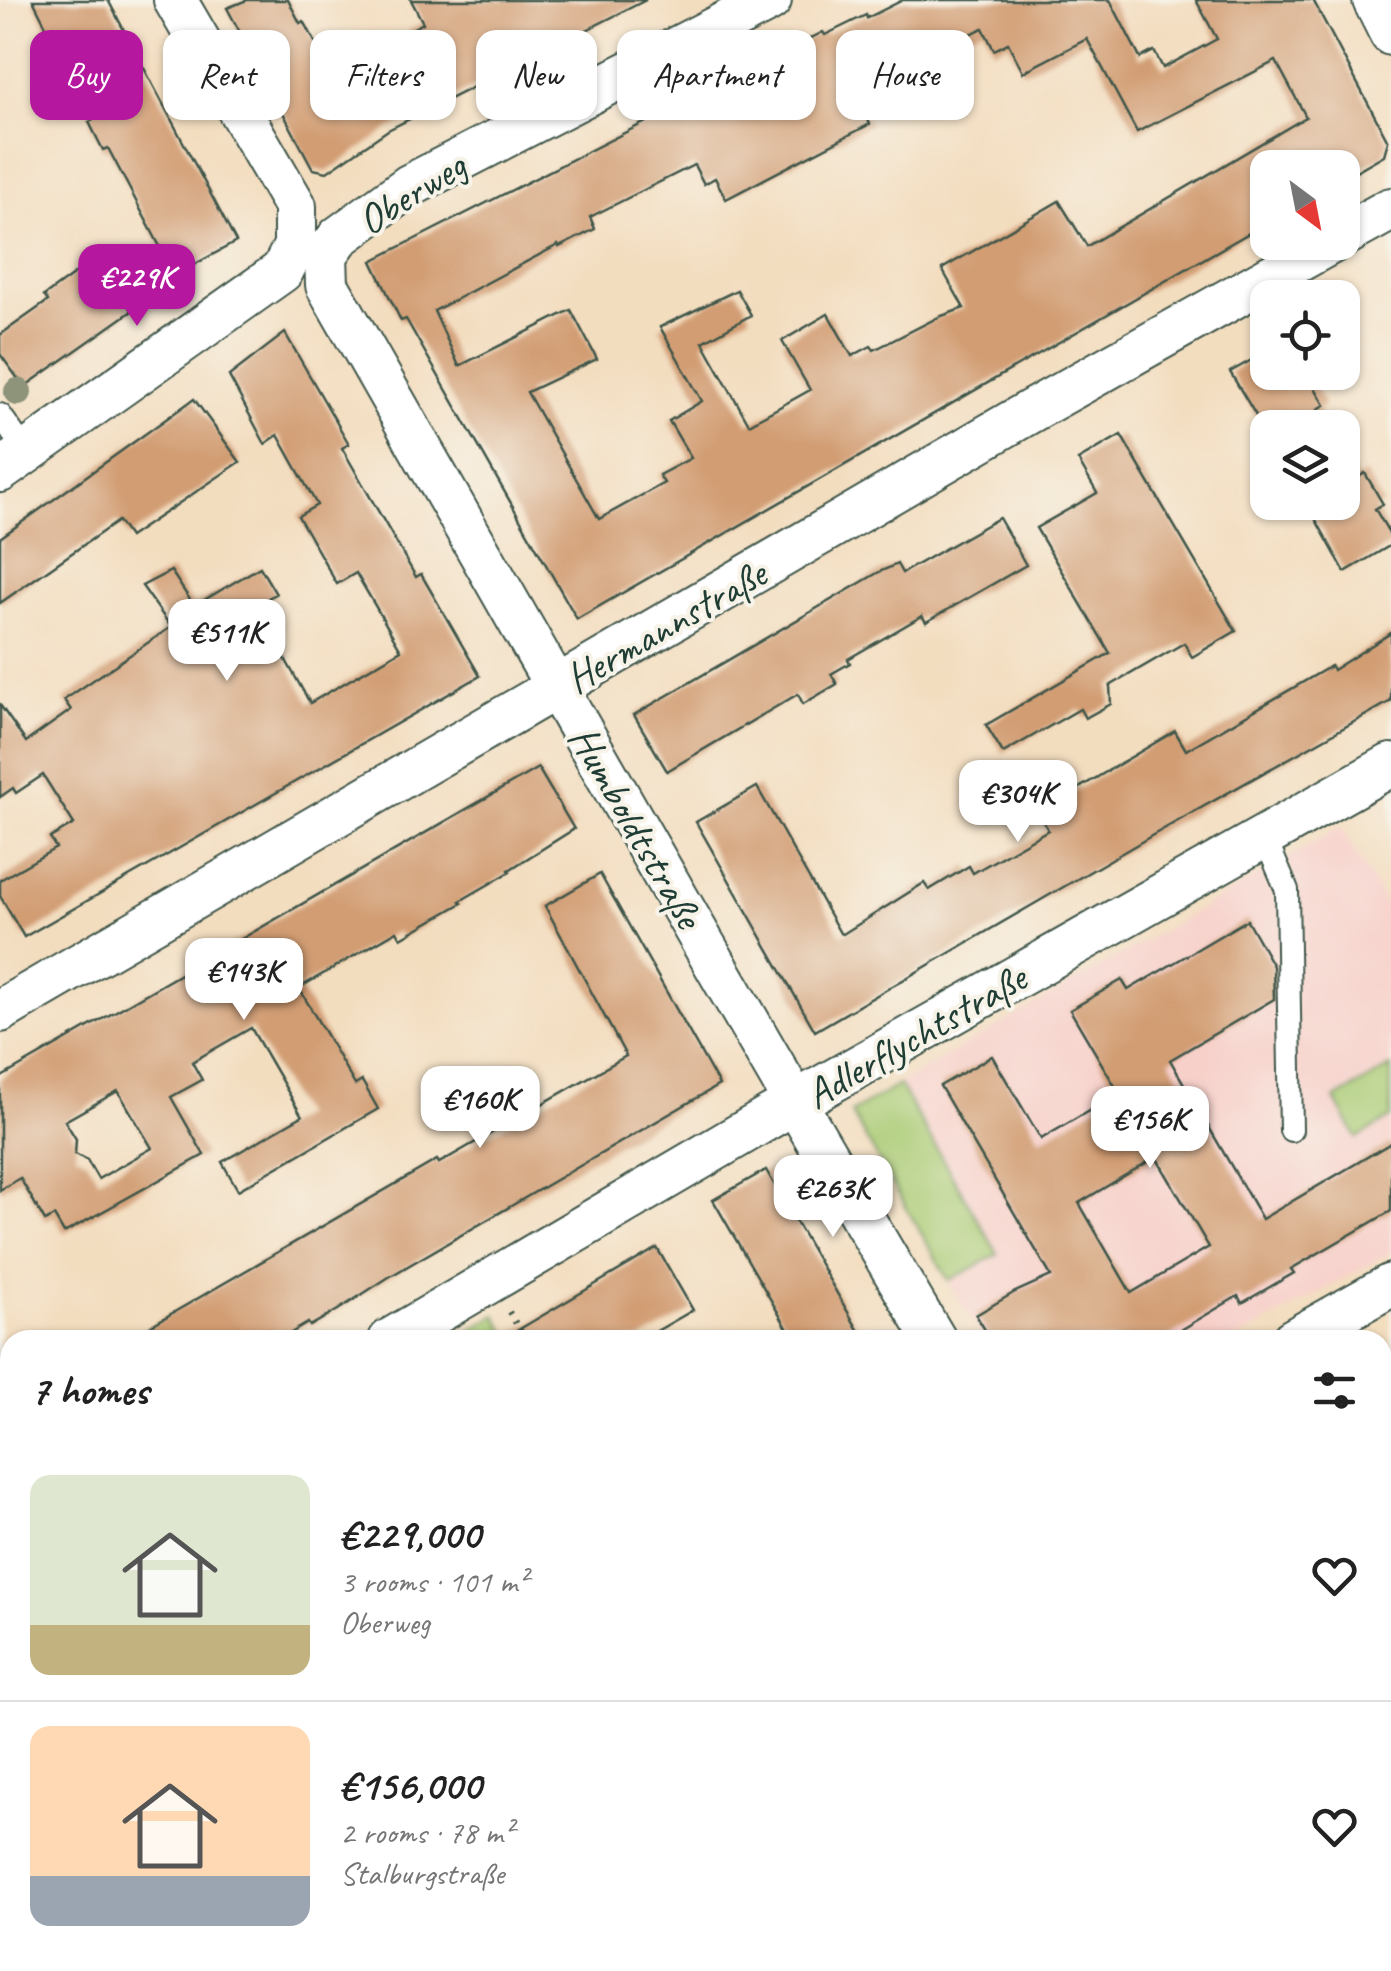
<!DOCTYPE html>
<meta charset="utf-8">
<style>
:root{--surface:#fff;--page:#f2f2f2;--text:#222;--muted:#767676;--line:#e0e0e0;--accent:#b5179e}
body{margin:0;font-family:Caveat,sans-serif;background:var(--page);color:var(--text);height:100vh;display:flex;flex-direction:column;font-size:38px;white-space:nowrap}
*{box-sizing:border-box;margin:0}
p{font-size:32px;color:var(--muted)}
.icon{flex:none;width:55px;height:55px;fill:none;stroke:currentColor;stroke-width:2;stroke-linecap:round;stroke-linejoin:round}
.map{position:relative;flex:1;overflow:hidden}
.panel{position:absolute;left:0px;top:1330px;width:1392px;height:642px;display:flex;flex-direction:column;background:var(--surface);border-radius:30px 30px 0 0;box-shadow:0 2px 8px #0004}
.panel>*{flex:none}
.top-card{position:absolute;left:30px;top:30px;width:1332px;height:90px;display:flex;gap:20px}
.needle{width:65px;rotate:148deg}
.buttons{position:absolute;left:1250px;top:150px;display:grid;gap:20px}
.buttons a{display:grid;place-items:center;width:110px;height:110px;border-radius:20px;background:var(--surface);box-shadow:0 2px 8px #0004;font-size:50px}
.price{position:absolute;translate:-50% -85px;padding:0 22px;border-radius:20px;background:#fff;color:#222;font-size:32px;line-height:65px;filter:drop-shadow(0 2px 5px #0008)}
.price::after{content:'';position:absolute;left:50%;top:60px;width:30px;height:22px;margin-left:-15px;background:inherit;clip-path:polygon(0 0,100% 0,50% 100%)}
.price.selected{background:var(--accent);color:#fff}
ul{padding:0;list-style:none}
li{display:flex;align-items:center;gap:30px;height:250px;padding:0 30px}
li+li{border-top:2px solid var(--line)}
li span{display:grid;place-items:center;flex:none;width:280px;height:200px;border-radius:20px;color:#555}
li>.icon{margin-inline-start:auto}
span .icon{width:120px;height:120px;fill:#fffc;stroke-width:1}
li b{font-size:42px}
h2{display:flex;justify-content:space-between;align-items:center;height:120px;padding:0 30px;font-size:42px}
.chip{padding:0 35px;border-radius:20px;background:var(--surface);box-shadow:0 2px 8px #0004;font-size:35px;line-height:90px}
.chip.selected{background:var(--accent);color:#fff}
.map>svg:first-child{display:block}
.built{fill:#f7d0ca}
.green{fill:#a9cb73;stroke:#648454;stroke-width:2.5}
.building{fill:#d29d73;fill-rule:evenodd}
.lines{fill:none;stroke-linecap:round;stroke-linejoin:round}
.lane-casing{stroke:#3f5549;stroke-width:26}
.street-casing{stroke:#3f5549;stroke-width:46}
.secondary-casing{stroke:#3f5549;stroke-width:59}
.path{stroke:#3f5549;stroke-width:6;stroke-dasharray:2.5 8;stroke-linecap:butt}
.lane{stroke:#fff;stroke-width:22}
.street{stroke:#fff;stroke-width:42}
.secondary{stroke:#fff;stroke-width:55}
.tram{stroke:#1f3d34;stroke-width:2.5}
.tree{fill:#8e947a}
.labels{text-anchor:middle;stroke-width:8;stroke-linejoin:round;paint-order:stroke}
.street-label{font-size:42px;fill:#1f3d34;stroke:#f7f3e8}
</style>
<div class="map">
<svg width="1391" height="1971" viewBox="0 0 1391 1971">
<rect width="100%" height="100%" fill="#f7f3e8"/>
<filter id="ink" filterUnits="userSpaceOnUse"><feTurbulence type="fractalNoise" baseFrequency=".01" numOctaves="2"/><feDisplacementMap in="SourceGraphic" scale="20" xChannelSelector="R" yChannelSelector="G"/><feConvolveMatrix kernelMatrix="1 2 1 2 8 2 1 2 1" color-interpolation-filters="sRGB"/></filter>
<filter id="wash" filterUnits="userSpaceOnUse"><feTurbulence type="fractalNoise" baseFrequency=".0048" numOctaves="4" result="noise"/><feDisplacementMap in="SourceGraphic" scale="40" xChannelSelector="R" yChannelSelector="G"/><feGaussianBlur stdDeviation="2.25" result="paint"/><feColorMatrix in="noise" values="0 0 0 0 0 0 0 0 0 0 0 0 0 0 0 0 0 1.4 0 .05"/><feComposite in="paint" operator="in"/></filter>
<g filter="url(#wash)">
<rect width="100%" height="100%" fill="#f3ddbf"/>
<path class="built" d="M1341,827L1391,913V1252L1235,1340H983L850,1112Z"/>
<g class="green">
<path d="M1391,1067V1118L1357,1138L1335,1099Z"/>
<path d="M899,1085L998,1254L949,1281L851,1113Z"/>
<path d="M496,1315L511,1340H453Z"/>
</g>
<g id="blocks">
<g class="building">
<path d="M33,0H108L236,242L175,275L108,148L103,150L89,122L93,120Z"/>
<path d="M247,0H288L300,23L304,21L330,70L332,69L335,75L409,38L406,32L423,23L411,0H646L388,130L327,172L313,169L227,8Z"/>
<path d="M903,0H1110L1140,58L1154,51L1163,68L1217,39L1196,0H1313L1388,141L1384,155L1342,179V168H1268V222L577,619L406,319L401,321L372,261L823,32L825,35L866,15L867,18ZM983,28L994,50L1008,43L1023,72L1087,39L1137,132L1276,61L1306,117L1087,246L1059,201L942,269L964,308L939,317L874,350L871,346L852,356L828,314L782,341L810,390L749,424L703,342L751,315L737,290L660,327L702,401L669,421L691,458L659,475L664,483L599,519L527,392L597,359L571,310L459,366L434,311L558,245L559,247L595,229L590,217L694,165L704,184L715,178L726,199L870,124L854,93Z"/>
<path d="M95,259L132,311L24,387L0,354V335L48,301L44,296Z"/>
<path d="M285,333L349,444L342,448L416,577L421,574L480,676L24,937L0,896V880L56,848L50,838L74,824L43,775L16,793L13,788L0,797V705L26,742L71,710L64,700L171,627L142,586L171,571L194,606L260,567L276,594L268,598L283,624L270,632L310,703L401,650L356,573L337,584L298,516L317,505L278,435L265,444L229,376Z"/>
<path d="M1268,351V372H1306L1325,405L1318,409L1328,428H1268V436L1230,372Z"/>
<path d="M194,399L240,462L129,537L118,521L0,603V538Z"/>
<path d="M1121,435L1236,631L1192,657L1184,643L1110,686L1111,704L1085,718L1080,709L1003,753L986,725L1110,653L1036,528L1097,493L1078,460Z"/>
<path d="M1342,453L1357,478L1365,473L1383,504L1375,509L1391,536V545L1345,572L1306,502H1342Z"/>
<path d="M999,518L1026,565L926,622L922,616L848,659L850,663L831,674L837,684L803,704L798,694L667,771L634,715L879,572L897,564L902,573Z"/>
<path d="M1391,633V701L1153,835L815,1031L696,822L757,787L840,933L843,934L924,883L929,890L969,866L973,873L1048,830L1043,821L1059,812L1054,803L1175,731L1186,750L1331,666L1333,670Z"/>
<path d="M538,768L574,829L509,870L510,872L460,901L462,903L401,938L397,931L299,988L355,1085L362,1081L378,1109L238,1190L222,1162L302,1116L251,1028L192,1062L202,1080L171,1097L204,1155L64,1233L54,1216L45,1221L20,1178L0,1190V1078ZM118,1091L152,1148L98,1179L87,1160L75,1154L76,1139L65,1121Z"/>
<path d="M600,874L719,1085L389,1277L338,1310L310,1326L308,1323L279,1340H126L437,1160L439,1163L626,1056L545,906Z"/>
<path d="M1247,920L1273,966L1274,999L1170,1060L1262,1219L1391,1143V1211L1291,1269L1294,1273L1242,1303L1238,1296L1164,1340H991L976,1315L1015,1292L1051,1276L940,1086L992,1056L1041,1139L1119,1093L1070,1010L1122,980L1128,990ZM1156,1157L1209,1247L1131,1293L1079,1203Z"/>
<path d="M766,1170L812,1250L864,1340H794L713,1200Z"/>
<path d="M657,1248L693,1310L641,1340H501Z"/>
</g>
</g>
</g>
<g filter="url(#ink)">
<use href="#blocks" fill-opacity="0" stroke="#3f5549" stroke-width="2.5"/>
<g class="lines">
<defs>
<g id="lane">
<path d="M0,415L26,452"/>
<path d="M1264,836L1287,890L1291,1130"/>
</g>
<g id="street">
<path d="M770,0L409,186L339,237L326,255L327,285C529,637 727,991 935,1340"/>
<path d="M1374,0L1391,34"/>
<path d="M1342,236L1391,209"/>
<path d="M0,471L282,271L295,246V206L175,0"/>
<path d="M0,1011L1031,411L1332,242"/>
<path d="M390,1340L794,1103L1391,765"/>
<path d="M1293,1340L1391,1285"/>
<path d="M0,1564L10,1558"/>
<path d="M1382,1744L1391,1739"/>
<path d="M1290,1962L1295,1971"/>
<path d="M204,1971L218,1962"/>
<path d="M1010,1971L1024,1962"/>
</g>
<g id="secondary">
<path d="M0,1697L10,1714"/>
<path d="M161,1962L167,1971"/>
</g>
</defs>
<use href="#lane" class="lane-casing"/>
<use href="#street" class="street-casing"/>
<use href="#secondary" class="secondary-casing"/>
<g class="path">
<path d="M509,1312L526,1340"/>
<path d="M0,1602L10,1617"/>
</g>
<use href="#lane" class="lane"/>
<use href="#street" class="street"/>
<use href="#secondary" class="secondary"/>
<g class="tram">
<path d="M0,1675L10,1692"/>
<path d="M0,1718L10,1735"/>
<path d="M150,1962L155,1971"/>
<path d="M173,1962L179,1971"/>
</g>
</g>
<circle class="tree" cx="18" cy="392" r="14"/>
</g>
<g class="labels">
<g class="street-label">
<text transform="translate(411 192) rotate(-32)" y="15">Oberweg</text>
<text transform="translate(665 625) rotate(-30)" y="15">Hermannstraße</text>
<text transform="translate(637 826) rotate(60)" y="15">Humboldtstraße</text>
<text transform="translate(915 1035) rotate(-30)" y="15">Adlerflychtstraße</text>
</g>
</g>
</svg>
<div class="buttons">
<a><svg class="needle" viewBox="-14 -14 28 28"><path d="M0-13l5 13h-10z" fill="#e53935"/><path d="M0 13l5-13h-10z" fill="#767676"/></svg></a>
<a><svg class="icon" aria-label="locate" viewBox="0 0 24 24"><circle cx="12" cy="12" r="6"/><path d="M12 2v4M12 18v4M2 12h4M18 12h4"/></svg></a>
<a><svg class="icon" aria-label="layers" viewBox="0 0 24 24"><path d="M12 4l9 5-9 5-9-5zM3 14l9 5 9-5"/></svg></a>
</div>
<b class="price selected" style="left:137px;top:329px">€229K</b>
<b class="price" style="left:227px;top:684px">€511K</b>
<b class="price" style="left:1018px;top:845px">€304K</b>
<b class="price" style="left:244px;top:1023px">€143K</b>
<b class="price" style="left:480px;top:1151px">€160K</b>
<b class="price" style="left:1150px;top:1171px">€156K</b>
<b class="price" style="left:833px;top:1240px">€263K</b>
<div class="top-card">
<a class="chip selected">Buy</a>
<a class="chip">Rent</a>
<a class="chip">Filters</a>
<a class="chip">New</a>
<a class="chip">Apartment</a>
<a class="chip">House</a>
</div>
<section class="panel">
<h2>7 homes<svg class="icon" aria-label="filters" viewBox="0 0 24 24"><path d="M4 7h16M4 17h16"/><circle cx="9" cy="7" r="2"/><circle cx="15" cy="17" r="2"/></svg></h2>
<ul>
<li><span style="background:linear-gradient(#dfe7d0 75%,#c2b280 0)"><svg class="icon" aria-label="home" viewBox="0 0 24 24"><path d="M3 11l9-7 9 7M6 9v11h12V9"/></svg></span><div><b>€229,000</b><p>3 rooms · 101 m²</p><p>Oberweg</p></div><svg class="icon" aria-label="heart" viewBox="0 0 24 24"><path d="M12 20l-8-8c-3-5 5-10 8-4 3-6 11-1 8 4z"/></svg></li>
<li><span style="background:linear-gradient(#ffd9b3 75%,#9aa5b1 0)"><svg class="icon" aria-label="home" viewBox="0 0 24 24"><path d="M3 11l9-7 9 7M6 9v11h12V9"/></svg></span><div><b>€156,000</b><p>2 rooms · 78 m²</p><p>Stalburgstraße</p></div><svg class="icon" aria-label="heart" viewBox="0 0 24 24"><path d="M12 20l-8-8c-3-5 5-10 8-4 3-6 11-1 8 4z"/></svg></li>
</ul>
</section>
</div>
